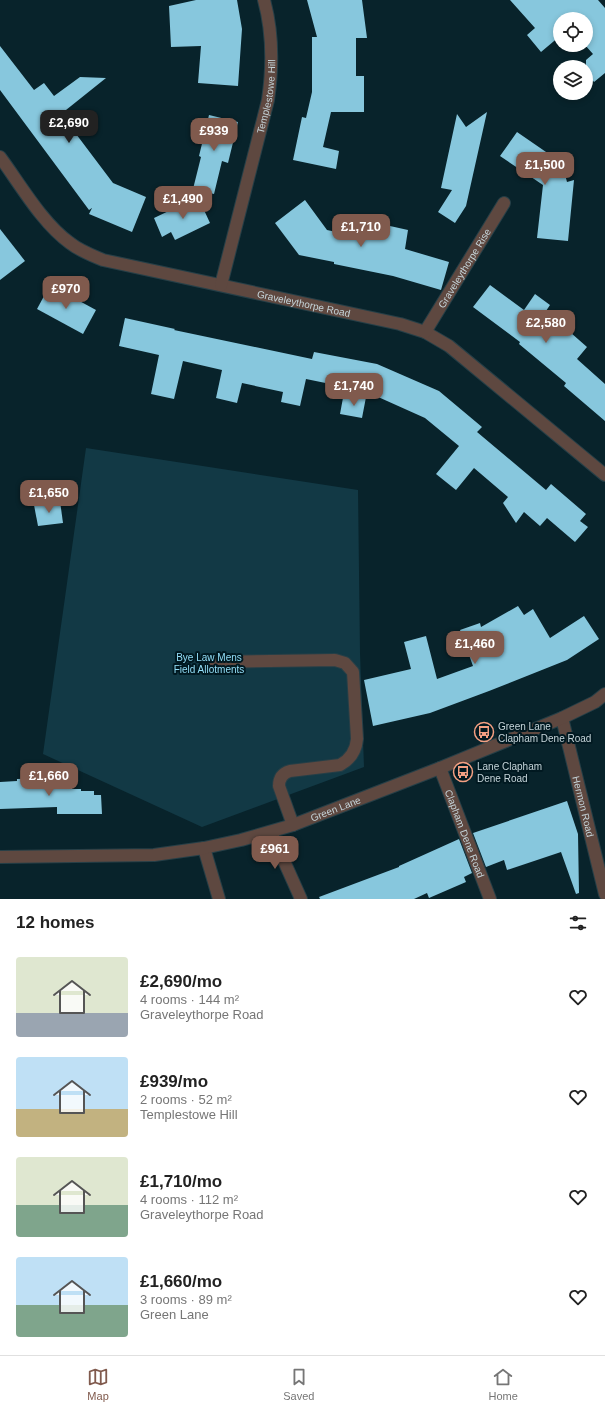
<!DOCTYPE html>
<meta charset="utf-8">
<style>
:root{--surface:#fff;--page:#f6f6f6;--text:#222;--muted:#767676;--line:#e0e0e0;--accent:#805a4d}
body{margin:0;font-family:Helvetica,sans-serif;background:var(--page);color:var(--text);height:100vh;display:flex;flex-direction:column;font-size:15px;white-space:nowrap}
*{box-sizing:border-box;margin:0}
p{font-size:13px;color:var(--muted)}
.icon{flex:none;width:22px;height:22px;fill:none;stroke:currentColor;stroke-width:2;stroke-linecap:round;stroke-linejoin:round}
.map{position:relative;height:899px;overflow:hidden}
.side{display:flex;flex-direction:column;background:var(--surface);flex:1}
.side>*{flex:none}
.fabs{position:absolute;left:553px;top:12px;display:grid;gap:8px}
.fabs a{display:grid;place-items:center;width:40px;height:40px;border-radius:50%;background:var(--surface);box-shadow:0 2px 6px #0003;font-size:20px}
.price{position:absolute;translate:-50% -34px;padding:0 9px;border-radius:8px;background:var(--accent);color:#fff;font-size:13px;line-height:26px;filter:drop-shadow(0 1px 2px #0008)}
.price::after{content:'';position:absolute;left:50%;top:24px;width:12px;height:9px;margin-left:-6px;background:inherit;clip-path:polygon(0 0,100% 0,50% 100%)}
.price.selected{background:#222;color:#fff}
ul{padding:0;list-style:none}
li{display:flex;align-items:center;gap:12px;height:100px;padding:0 16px}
li span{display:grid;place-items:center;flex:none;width:112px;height:80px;border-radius:4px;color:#555}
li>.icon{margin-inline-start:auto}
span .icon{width:48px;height:48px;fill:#fffc;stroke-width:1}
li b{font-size:17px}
h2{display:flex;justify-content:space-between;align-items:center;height:48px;padding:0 16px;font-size:17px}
.dock{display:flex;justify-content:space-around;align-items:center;height:56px;border-top:1px solid var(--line);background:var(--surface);font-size:11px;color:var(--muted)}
.dock a{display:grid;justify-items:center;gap:2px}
.dock .selected{color:var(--accent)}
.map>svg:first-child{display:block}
.green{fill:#123945}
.building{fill:#87c7dd}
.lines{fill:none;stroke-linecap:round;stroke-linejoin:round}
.minor-casing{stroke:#263f47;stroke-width:14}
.minor{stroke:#5e4840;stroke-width:12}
.labels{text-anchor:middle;stroke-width:4;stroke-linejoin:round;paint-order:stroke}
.street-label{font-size:10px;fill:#c5d4d9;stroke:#011921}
.park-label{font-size:10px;fill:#93def7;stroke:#011921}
.poi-label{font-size:10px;fill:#c5d4d9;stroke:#011921;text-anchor:start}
</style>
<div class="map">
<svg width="605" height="899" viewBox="0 0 605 899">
<rect width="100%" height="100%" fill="#08232b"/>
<path class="green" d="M86,448L358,490L360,653L364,767L202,827L43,754Z"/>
<g class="building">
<path d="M196,0H237L242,29L238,86L198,83L201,46L171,47L169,6Z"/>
<path d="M307,0H362L367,38H356V76H364V112H331L323,147L339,151L336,169L293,160L302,117L306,118L312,92V37H317Z"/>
<path d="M510,0H598L605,8V73L594,82L586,71V60L593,54L585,45H586V19H560V36L541,52L527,35L535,28Z"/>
<path d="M0,46L34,90L44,83L54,96L80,77L106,78L61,114L113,183L146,197L132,232L89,214L92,208L89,210L0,90Z"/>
<path d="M487,112L466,206L455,223L438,212L452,190L441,188L457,114L466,127Z"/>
<path d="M209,115L238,122L228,163L222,161L214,194L193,189L201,157L199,156Z"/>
<path d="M517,132L562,163L567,182L574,180L568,241L537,238L543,185L500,156Z"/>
<path d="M198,197L210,223L175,240L171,232L162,237L154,218Z"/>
<path d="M305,200L327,230L350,235L353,221L389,229L390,226L408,230L405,249L449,262L441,290L393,276L334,264V262L299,255L275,223Z"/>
<path d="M0,229L25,261L0,280Z"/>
<path d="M50,285L96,310L83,334L37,309Z"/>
<path d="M490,285L524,310L535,294L550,305L546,311L587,347L577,359L605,384V421L564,386L566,383L519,344L520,342L473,307Z"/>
<path d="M125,318L175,329L174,330L312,359L314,352L377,364L439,391L482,427L477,432L546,490L551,484L586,514L580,521L588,527L575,542L547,518L540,526L524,512L516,523L503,503L508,497L474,468L456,490L436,474L459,446L425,418L367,392L362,418L340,414L345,387L306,379L300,406L281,402L283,392L242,383L237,403L216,398L222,370L183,361L174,399L151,394L159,355L119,346Z"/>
<path d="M60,501L63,523L38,526L34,505Z"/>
<path d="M518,606L524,615L533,609L550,638L584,616L599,639L567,660L489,691L430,713L373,726L364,680L411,669L404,642L426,636L437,679L473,666L460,630L480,623L481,627Z"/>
<path d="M51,778V781H72V789H81V791H94V795H101L102,814H57V807L0,809V782L17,781V779Z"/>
<path d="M567,801L578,834L579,893L576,894L561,852L507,870L504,860L486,867L473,833Z"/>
<path d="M459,839L472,873L464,877L466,882L429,898L427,893L414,899H320L319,897L399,867V866Z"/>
</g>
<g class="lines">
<defs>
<g id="minor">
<path id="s1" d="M0,157C20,184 42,223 70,243C80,251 91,255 103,260L400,324L425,332L449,346L605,475"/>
<path id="s2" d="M221,285L268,100C273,66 273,33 264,0"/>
<path id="s3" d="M425,332L504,203"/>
<path d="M212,662L335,660L345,663L353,672L357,739C356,751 351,759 340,765L290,771C283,773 279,778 279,786L293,825"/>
<path id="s4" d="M562,718L605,894"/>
<path id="s5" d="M440,768L490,899"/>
<path d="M271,832L301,899"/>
<path d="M204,848L219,899"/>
<path id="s6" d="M0,857L154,855L204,848L241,840L293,825L440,768L562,718L595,702L605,694"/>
</g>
</defs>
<use href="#minor" class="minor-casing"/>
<use href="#minor" class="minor"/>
</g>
<defs>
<symbol id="bus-ring" viewBox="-11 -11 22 22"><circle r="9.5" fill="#011921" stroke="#f39f82" stroke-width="1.5"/><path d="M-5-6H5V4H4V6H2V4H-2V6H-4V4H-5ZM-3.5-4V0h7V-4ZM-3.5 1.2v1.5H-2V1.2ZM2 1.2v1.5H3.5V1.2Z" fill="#f39f82"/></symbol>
</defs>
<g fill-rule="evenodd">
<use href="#bus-ring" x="473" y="721" width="22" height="22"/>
<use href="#bus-ring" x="452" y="761" width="22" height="22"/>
</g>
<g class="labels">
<g class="street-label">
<text dy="4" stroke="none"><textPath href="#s2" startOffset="194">Templestowe Hill</textPath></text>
<text dy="4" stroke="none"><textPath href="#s3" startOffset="75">Graveleythorpe Rise</textPath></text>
<text dy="4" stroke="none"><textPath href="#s1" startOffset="354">Graveleythorpe Road</textPath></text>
<text dy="4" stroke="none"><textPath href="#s4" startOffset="91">Hermon Road</textPath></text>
<text dy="4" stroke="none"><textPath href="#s6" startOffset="342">Green Lane</textPath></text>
<text dy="4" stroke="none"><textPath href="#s5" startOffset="70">Clapham Dene Road</textPath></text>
</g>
<g class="park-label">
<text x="209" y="661">Bye Law Mens<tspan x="209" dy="12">Field Allotments</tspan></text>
</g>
<g class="poi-label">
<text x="498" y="730">Green Lane<tspan x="498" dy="12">Clapham Dene Road</tspan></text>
<text x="477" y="770">Lane Clapham<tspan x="477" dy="12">Dene Road</tspan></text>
</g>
</g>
</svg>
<div class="fabs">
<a><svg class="icon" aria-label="locate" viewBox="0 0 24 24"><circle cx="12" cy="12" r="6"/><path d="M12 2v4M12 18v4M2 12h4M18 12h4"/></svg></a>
<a><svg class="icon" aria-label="layers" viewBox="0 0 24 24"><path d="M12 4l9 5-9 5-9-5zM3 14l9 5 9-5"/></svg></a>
</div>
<b class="price selected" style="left:69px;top:144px">£2,690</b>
<b class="price" style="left:214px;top:152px">£939</b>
<b class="price" style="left:545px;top:186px">£1,500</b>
<b class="price" style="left:183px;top:220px">£1,490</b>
<b class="price" style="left:361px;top:248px">£1,710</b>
<b class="price" style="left:66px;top:310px">£970</b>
<b class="price" style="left:546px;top:344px">£2,580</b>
<b class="price" style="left:354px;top:407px">£1,740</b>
<b class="price" style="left:49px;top:514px">£1,650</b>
<b class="price" style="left:475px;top:665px">£1,460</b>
<b class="price" style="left:49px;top:797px">£1,660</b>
<b class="price" style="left:275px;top:870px">£961</b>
</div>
<section class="side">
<h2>12 homes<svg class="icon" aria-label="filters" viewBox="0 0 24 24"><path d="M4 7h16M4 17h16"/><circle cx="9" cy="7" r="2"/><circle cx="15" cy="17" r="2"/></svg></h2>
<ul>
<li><span style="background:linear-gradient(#dfe7d0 70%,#9aa5b1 0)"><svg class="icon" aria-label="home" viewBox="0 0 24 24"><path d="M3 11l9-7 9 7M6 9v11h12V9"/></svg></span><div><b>£2,690/mo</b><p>4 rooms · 144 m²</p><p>Graveleythorpe Road</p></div><svg class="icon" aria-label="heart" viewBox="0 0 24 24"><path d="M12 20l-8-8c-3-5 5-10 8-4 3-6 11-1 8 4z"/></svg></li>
<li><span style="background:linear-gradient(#bfe0f5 65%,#c2b280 0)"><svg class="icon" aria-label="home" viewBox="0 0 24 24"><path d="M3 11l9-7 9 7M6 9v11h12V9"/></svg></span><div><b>£939/mo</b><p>2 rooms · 52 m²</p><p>Templestowe Hill</p></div><svg class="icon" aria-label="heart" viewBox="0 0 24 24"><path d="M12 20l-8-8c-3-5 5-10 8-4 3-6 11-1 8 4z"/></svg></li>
<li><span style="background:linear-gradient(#dfe7d0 60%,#7fa58c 0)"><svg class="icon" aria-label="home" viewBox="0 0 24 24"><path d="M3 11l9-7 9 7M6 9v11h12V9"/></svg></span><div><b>£1,710/mo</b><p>4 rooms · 112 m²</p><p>Graveleythorpe Road</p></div><svg class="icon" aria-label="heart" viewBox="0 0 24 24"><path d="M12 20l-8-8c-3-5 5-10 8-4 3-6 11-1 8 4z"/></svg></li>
<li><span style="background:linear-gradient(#bfe0f5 60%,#7fa58c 0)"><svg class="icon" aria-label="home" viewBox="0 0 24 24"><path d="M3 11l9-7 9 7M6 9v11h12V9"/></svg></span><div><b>£1,660/mo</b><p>3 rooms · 89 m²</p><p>Green Lane</p></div><svg class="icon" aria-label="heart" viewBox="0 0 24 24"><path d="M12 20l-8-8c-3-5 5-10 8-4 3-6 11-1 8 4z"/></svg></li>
</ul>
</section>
<nav class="dock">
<a class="selected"><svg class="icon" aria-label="map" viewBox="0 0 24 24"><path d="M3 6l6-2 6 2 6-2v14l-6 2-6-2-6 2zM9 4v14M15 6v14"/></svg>Map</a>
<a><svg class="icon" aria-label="saved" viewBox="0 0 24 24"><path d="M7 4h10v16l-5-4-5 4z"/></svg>Saved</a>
<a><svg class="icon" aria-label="home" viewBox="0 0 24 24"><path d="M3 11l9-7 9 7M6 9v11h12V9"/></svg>Home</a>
</nav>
